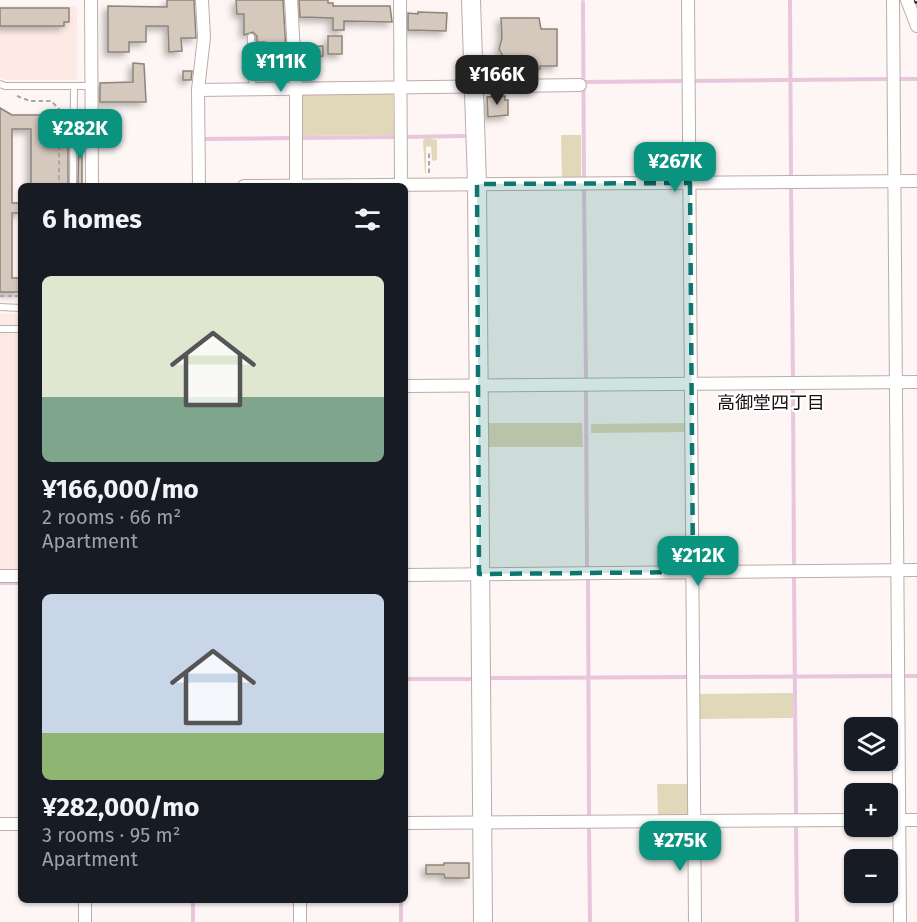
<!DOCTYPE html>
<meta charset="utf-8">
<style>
:root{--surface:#171b24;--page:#242831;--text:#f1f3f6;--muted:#9ea1a6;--accent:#0a9480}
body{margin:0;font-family:"Fira Sans","Noto Sans JP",sans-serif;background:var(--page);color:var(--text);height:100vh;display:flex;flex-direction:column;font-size:22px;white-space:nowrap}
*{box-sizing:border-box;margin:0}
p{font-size:20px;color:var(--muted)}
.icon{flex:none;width:33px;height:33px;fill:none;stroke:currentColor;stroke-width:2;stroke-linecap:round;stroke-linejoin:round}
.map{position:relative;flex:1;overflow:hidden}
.panel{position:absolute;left:18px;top:183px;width:390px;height:720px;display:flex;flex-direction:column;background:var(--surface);border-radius:9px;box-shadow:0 2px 4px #0004}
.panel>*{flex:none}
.controls{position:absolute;left:844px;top:717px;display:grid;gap:12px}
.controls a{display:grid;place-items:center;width:54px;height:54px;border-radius:9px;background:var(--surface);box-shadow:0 2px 4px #0004;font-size:30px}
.price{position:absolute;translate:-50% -51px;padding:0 14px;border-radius:12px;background:var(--accent);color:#fff;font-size:20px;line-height:39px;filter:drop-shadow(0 2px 3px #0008)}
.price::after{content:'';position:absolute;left:50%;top:36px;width:18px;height:14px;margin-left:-9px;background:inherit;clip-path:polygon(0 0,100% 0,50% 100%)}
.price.on{background:#222;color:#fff}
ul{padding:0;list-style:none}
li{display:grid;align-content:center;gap:12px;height:318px;padding:0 24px}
li span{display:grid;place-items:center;height:186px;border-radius:9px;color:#555}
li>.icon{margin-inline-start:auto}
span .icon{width:108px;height:108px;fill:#fffc;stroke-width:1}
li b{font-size:26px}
h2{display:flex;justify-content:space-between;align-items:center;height:72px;padding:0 24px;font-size:26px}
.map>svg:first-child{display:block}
.built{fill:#feeae4}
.green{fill:#e1d8b9}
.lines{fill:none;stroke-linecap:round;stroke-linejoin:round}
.stream{stroke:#e8c6db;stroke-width:4}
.building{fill:#d5c9be;stroke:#8f847a;stroke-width:1.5;filter:url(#shadow)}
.lane-casing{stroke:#bdada8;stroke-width:8}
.street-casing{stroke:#bdada8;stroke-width:14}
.secondary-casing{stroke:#bdada8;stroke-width:20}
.path{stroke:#ada6a5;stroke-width:2;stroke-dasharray:4.5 3;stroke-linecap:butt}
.lane{stroke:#fff;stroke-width:6}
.street{stroke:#fff;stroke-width:12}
.secondary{stroke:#fff;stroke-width:18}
.rail-casing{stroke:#3c3635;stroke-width:6}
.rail{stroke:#fff;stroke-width:4;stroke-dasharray:11;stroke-linecap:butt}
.marked{fill:#0f766e;fill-opacity:0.2;stroke:#0f766e;stroke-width:4.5;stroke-dasharray:12 8;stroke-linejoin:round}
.labels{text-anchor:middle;stroke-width:4.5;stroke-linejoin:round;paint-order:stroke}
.neighbourhood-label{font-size:18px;fill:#171110;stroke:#fff}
</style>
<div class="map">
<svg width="917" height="922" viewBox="0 0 917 922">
<defs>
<filter id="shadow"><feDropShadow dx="-4" dy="4" stdDeviation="3" flood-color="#0004"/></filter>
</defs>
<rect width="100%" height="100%" fill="#fdf6f4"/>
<g class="built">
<path d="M0,6H77V80H6L0,77Z"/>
<rect x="0" y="314" width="21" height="257"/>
</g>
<g class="green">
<path d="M301,92H393L394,135L298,136Z"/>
<path d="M561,135H581V180H562Z"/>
<path d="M427,138L437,140V159L435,161L432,160L431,146L426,147V172L425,174L423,140Z"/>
<path d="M489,423H582L583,447H489Z"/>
<path d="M688,423V432L591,433V424Z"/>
<path d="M793,693V718L697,719V694Z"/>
<path d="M657,784H691V813L686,817H658Z"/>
</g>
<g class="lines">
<g class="stream">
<path d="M790,0L791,178"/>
<path d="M583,2L584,179"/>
<path d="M897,79H917"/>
<path d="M692,81L889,79"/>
<path d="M584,82L685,81"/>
<path d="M403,137L464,136"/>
<path d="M299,138L396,137"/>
<path d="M204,139L291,138"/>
<path d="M791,186L793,381"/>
<path d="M584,187L586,381"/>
<path d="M586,388L587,569"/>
<path d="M793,388L794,568"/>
<path d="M588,576L589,817"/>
<path d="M794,576L796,816"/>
<path d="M0,583H21"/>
<path d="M902,676H917"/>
<path d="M697,677L895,676"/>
<path d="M491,678L690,677"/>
<path d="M405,679H470"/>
<path d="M589,828L590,922"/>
<path d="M796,829L797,922"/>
<path d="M401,900V922"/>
<path d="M193,922V900"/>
</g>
</g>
<g class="building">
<path d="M167,0H194L196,38H181L182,51L169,52L168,26H146V42H129V52H108V6L167,7Z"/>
<path d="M236,0H283L287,68H285V77H266L265,42H257V36L253,32L244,35V14H237Z"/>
<path d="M299,0H328V3H333V6H390L392,22L344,21V30H333V18L300,17Z"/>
<path d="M0,8H69V22H64V26H0Z"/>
<path d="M418,12L447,13L446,31L408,30V13L418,14Z"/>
<path d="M501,18H539L541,29H557V66H540V69H532V77L520,78V69L504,70V58L499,49L502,38Z"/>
<rect x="328" y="36" width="14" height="18"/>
<path d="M323,46V56L307,57V68H303L302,47Z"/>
<path d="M133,63L144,64L146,102H100V83L133,82Z"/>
<path d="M183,71H192L191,80H183Z"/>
<path d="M505,96V100H508V115L488,117L487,97Z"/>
<path d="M0,108L12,115H68V186H31V129H12V203H21V213H12V278H21V292H0Z"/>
<path d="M79,131H82V186H78Z"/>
<path d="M444,863H469V878H445L444,874H426V865H444Z"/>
</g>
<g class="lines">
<defs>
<g id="lane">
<path d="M251,37L250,73L254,89"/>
<path d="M0,84L5,86H91"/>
<path d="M73,186L74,86"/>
<path d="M0,307L21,308"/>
<path d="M0,329H21"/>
</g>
<g id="street">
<path d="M91,0L92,186"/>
<path d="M291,0L296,89V186"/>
<path d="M400,0L401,185"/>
<path d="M688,0L695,922"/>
<path d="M893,0L900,922"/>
<path d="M907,0L917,26"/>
<path d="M198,90L580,85"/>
<path d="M199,186L198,90L204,37L202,0"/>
<path d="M244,186L917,181"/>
<path d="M405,386L917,382"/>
<path d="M405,575L917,570"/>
<path d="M0,576H21"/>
<path d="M888,820H917"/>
<path d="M405,823L855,820"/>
<path d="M0,824H21"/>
<path d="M300,900V922"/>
<path d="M85,922V900"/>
</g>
<path id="secondary" d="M471,0L477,184L483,922"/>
</defs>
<use href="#lane" class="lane-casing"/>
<use href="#street" class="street-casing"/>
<use href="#secondary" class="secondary-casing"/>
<g class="path">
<path d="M17,96L30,101H51L59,109V186"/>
<path d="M429,173V152"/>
<path d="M0,296H21"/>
</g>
<use href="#lane" class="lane"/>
<use href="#street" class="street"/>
<use href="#secondary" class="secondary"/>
<defs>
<path id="rail" d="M917,0V1"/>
</defs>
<use href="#rail" class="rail-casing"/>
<use href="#rail" class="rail"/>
</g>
<path class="marked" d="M690,183L693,572L479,574L477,184Z"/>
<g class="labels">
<g class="neighbourhood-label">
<text x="771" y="409">高御堂四丁目</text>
</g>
</g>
</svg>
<div class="controls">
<a><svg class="icon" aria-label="layers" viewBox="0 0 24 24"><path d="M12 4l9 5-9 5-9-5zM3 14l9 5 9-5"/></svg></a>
<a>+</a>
<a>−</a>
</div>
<b class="price" style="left:281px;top:93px">¥111K</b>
<b class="price on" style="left:497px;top:106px">¥166K</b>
<b class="price" style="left:80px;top:160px">¥282K</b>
<b class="price" style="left:675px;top:193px">¥267K</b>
<b class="price" style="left:698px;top:587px">¥212K</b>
<b class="price" style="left:680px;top:872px">¥275K</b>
<section class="panel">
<h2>6 homes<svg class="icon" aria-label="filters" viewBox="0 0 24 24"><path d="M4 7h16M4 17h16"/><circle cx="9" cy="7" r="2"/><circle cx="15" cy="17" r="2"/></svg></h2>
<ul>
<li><span style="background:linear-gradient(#dfe7d0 65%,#7fa58c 0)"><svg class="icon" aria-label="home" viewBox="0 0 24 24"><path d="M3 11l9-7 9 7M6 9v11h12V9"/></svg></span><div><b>¥166,000/mo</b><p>2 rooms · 66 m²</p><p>Apartment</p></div></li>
<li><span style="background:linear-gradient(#c9d6e8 75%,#8fb573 0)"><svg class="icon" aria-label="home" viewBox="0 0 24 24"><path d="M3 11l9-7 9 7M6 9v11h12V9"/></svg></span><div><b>¥282,000/mo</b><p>3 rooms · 95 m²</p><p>Apartment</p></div></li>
</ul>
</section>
</div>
